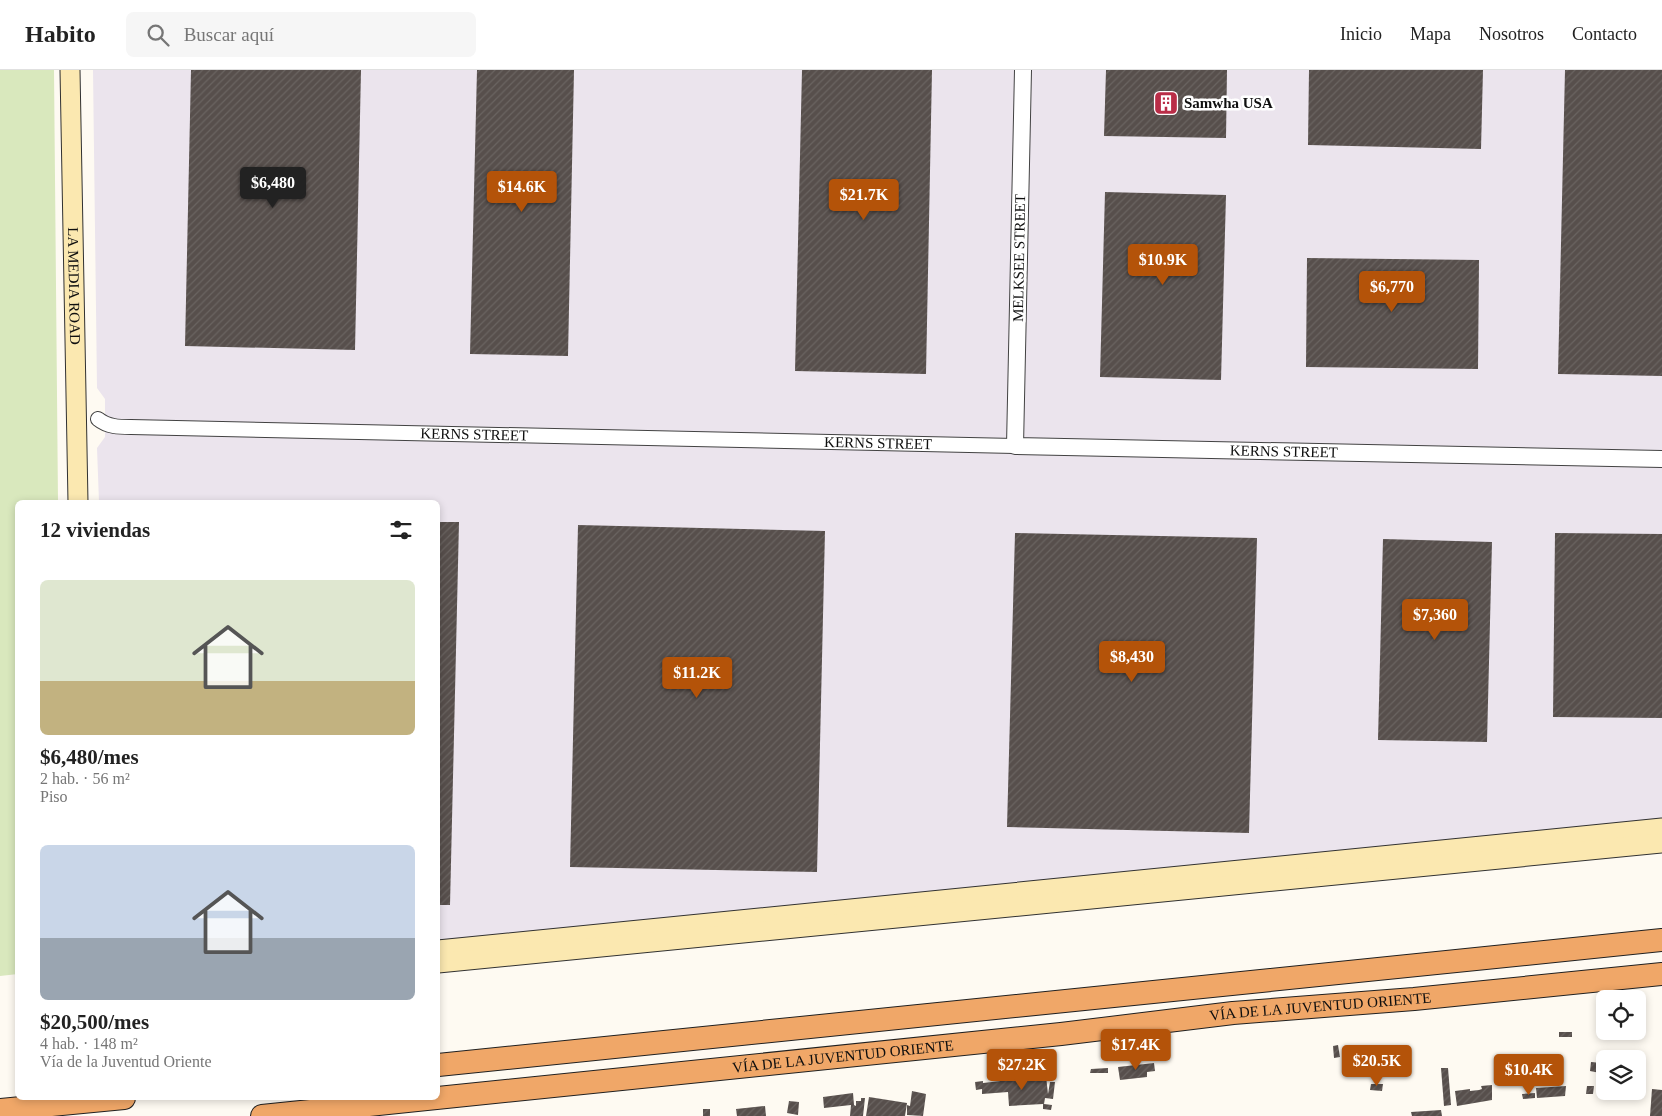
<!DOCTYPE html>
<html lang="es">
<meta charset="utf-8">
<style>
:root{--surface:#fff;--page:#f6f6f6;--text:#222;--muted:#767676;--line:#e0e0e0;--accent:#b45309}
body{margin:0;font-family:"Times New Roman",serif;background:var(--page);color:var(--text);height:100vh;display:flex;flex-direction:column;font-size:19px;white-space:nowrap}
*{box-sizing:border-box;margin:0}
p{font-size:16px;color:var(--muted)}
.icon{flex:none;width:28px;height:28px;fill:none;stroke:currentColor;stroke-width:2;stroke-linecap:round;stroke-linejoin:round}
.map{position:relative;flex:1;overflow:hidden}
.drawer{position:absolute;left:15px;top:430px;width:425px;height:600px;display:flex;flex-direction:column;background:var(--surface);border-radius:8px;box-shadow:0 2px 8px #0003}
.drawer>*{flex:none}
.controls{position:absolute;left:1596px;top:920px;display:grid;gap:10px}
.controls a{display:grid;place-items:center;width:50px;height:50px;border-radius:8px;background:var(--surface);box-shadow:0 2px 8px #0003;font-size:25px}
.price{position:absolute;translate:-50% -42px;padding:0 11px;border-radius:5px;background:var(--accent);color:#fff;font-size:16px;line-height:32px;filter:drop-shadow(0 1px 2px #0008)}
.price::after{content:'';position:absolute;left:50%;top:30px;width:15px;height:11px;margin-left:-8px;background:inherit;clip-path:polygon(0 0,100% 0,50% 100%)}
.price.selected{background:#222;color:#fff}
ul{padding:0;list-style:none}
li{display:grid;align-content:center;gap:10px;height:265px;padding:0 25px}
li span{display:grid;place-items:center;height:155px;border-radius:8px;color:#555}
li>.icon{margin-inline-start:auto}
span .icon{width:90px;height:90px;fill:#fffc;stroke-width:1}
li b{font-size:21px}
h2{display:flex;justify-content:space-between;align-items:center;height:60px;padding:0 25px;font-size:21px}
header{display:flex;align-items:center;gap:30px;box-sizing:border-box;height:70px;padding:0 25px;background:var(--surface);border-bottom:1px solid var(--line)}
header strong{font-size:24px}
nav{display:flex;gap:28px;margin-inline-start:auto;font-size:18px}
.search{width:350px;height:45px;background:var(--page);display:flex;align-items:center;gap:12px;box-sizing:border-box;padding:0 18px;border-radius:8px;color:var(--muted);font-size:19px}
.map>svg:first-child{display:block}
.industrial{fill:#ebe4ed}
.grass{fill:#d9e8bd}
.building{fill:url(#building-hatch)}
.lines{fill:none;stroke-linecap:round;stroke-linejoin:round}
.minor-casing{stroke:#424242;stroke-width:16}
.tertiary-casing{stroke:#424242;stroke-width:18}
.secondary-casing{stroke:#313131;stroke-width:21}
.trunk-casing{stroke:#202020;stroke-width:24}
.minor{stroke:#fff;stroke-width:14}
.tertiary{stroke:#fff;stroke-width:16}
.secondary{stroke:#fbe8b0;stroke-width:19}
.trunk{stroke:#f0a768;stroke-width:22}
.labels{text-anchor:middle;stroke-width:5;stroke-linejoin:round;paint-order:stroke}
.poi-label{font-size:15px;font-weight:bold;fill:#0f0f0f;stroke:#fff;text-anchor:start}
.street-label{font-size:15px;fill:#0f0f0f;stroke:#fff}
</style>
<header>
<strong>Habito</strong>
<div class="search"><svg class="icon" aria-label="search" viewBox="0 0 24 24"><circle cx="10" cy="10" r="6"/><path d="M15 15l6 6"/></svg>Buscar aquí</div>
<nav><a>Inicio</a><a>Mapa</a><a>Nosotros</a><a>Contacto</a></nav>
</header>
<div class="map">
<svg width="1662" height="1046" viewBox="0 0 1662 1046">
<defs>
<pattern id="building-hatch" width="6" height="6" patternUnits="userSpaceOnUse" patternTransform="scale(1.25)"><rect width="6" height="6" fill="#574f4c"/><path d="M-1 1l2-2M0 6l6-6M5 7l2-2" fill="none" stroke="#6a6461"/></pattern>
</defs>
<rect width="100%" height="100%" fill="#fefaf2"/>
<path class="industrial" d="M93,0H1662V777L438,899V432H99L97,378L105,367V329L97,318Z"/>
<path class="grass" d="M0,0H54L58,432H18V904L0,906Z"/>
<g class="building">
<path d="M191,0H361L355,280L185,276Z"/>
<path d="M477,0H574L568,286L470,284Z"/>
<path d="M802,0H932L926,304L795,301Z"/>
<path d="M1106,0H1227L1226,68L1104,66Z"/>
<path d="M1309,0H1483L1481,79L1308,75Z"/>
<path d="M1565,0H1662V306L1558,304Z"/>
<path d="M1105,122L1226,125L1221,310L1100,307Z"/>
<path d="M1307,188L1479,190L1478,299L1306,297Z"/>
<path d="M438,452H459L450,835H438Z"/>
<path d="M578,455L825,461L817,802L570,797Z"/>
<path d="M1015,463L1257,468L1249,763L1007,757Z"/>
<path d="M1555,463L1662,464V648L1553,647Z"/>
<path d="M1383,469L1492,472L1487,672L1378,670Z"/>
<rect x="1559" y="962" width="13" height="5"/>
<path d="M1338,975L1340,987L1334,988L1333,976Z"/>
<path d="M1387,981L1396,982L1392,1007L1384,1006Z"/>
<path d="M1591,992L1602,993L1600,1003L1590,1001Z"/>
<path d="M1154,993L1155,1001L1147,1002V1007L1120,1010L1118,997Z"/>
<path d="M1108,998V1003H1090L1091,999Z"/>
<path d="M1441,998H1448L1451,1035L1444,1036Z"/>
<path d="M1046,1006L1048,1024L1050,1012H1055L1053,1029L1045,1028L1044,1034L1052,1035L1051,1040L1043,1039V1034L1009,1036L1008,1022L982,1024V1019L976,1020L975,1012L983,1011V1013Z"/>
<path d="M1371,1014H1383L1382,1021L1370,1020Z"/>
<path d="M1492,1015V1030L1457,1036L1455,1021L1470,1019V1021L1479,1020L1482,1019L1481,1016Z"/>
<path d="M1566,1016L1565,1026L1537,1028L1536,1018Z"/>
<path d="M1587,1016H1594L1593,1024H1586Z"/>
<path d="M1652,1019L1662,1020V1046H1650Z"/>
<path d="M912,1021L926,1024L923,1046L907,1045V1035L910,1036Z"/>
<path d="M853,1023L854,1035L856,1036V1031H861V1028H865L863,1046H850L851,1035L824,1038L823,1027Z"/>
<path d="M1535,1023V1028L1523,1029L1522,1024Z"/>
<path d="M869,1027L907,1033L905,1046H866Z"/>
<path d="M789,1031L799,1032L798,1045L787,1043Z"/>
<path d="M765,1036L766,1046H737L736,1039Z"/>
<rect x="703" y="1039" width="7" height="7"/>
<path d="M1441,1040L1442,1046H1412L1411,1042Z"/>
</g>
<g class="lines">
<defs>
<g id="minor">
<path id="s1" d="M98,349C108,357 119,357 131,357L1015,376"/>
</g>
<g id="tertiary">
<path id="s2" d="M1023,0L1015,376L1662,389"/>
</g>
<g id="secondary">
<path id="s3" d="M70,0L78,432"/>
<path d="M438,880L1662,758"/>
<path d="M438,893L1662,773"/>
</g>
<g id="trunk">
<path d="M438,995L1662,870"/>
<path d="M0,1040L124,1028"/>
<path id="s4" d="M262,1046L1061,964L1233,943L1414,929L1662,904"/>
</g>
</defs>
<use href="#minor" class="minor-casing"/>
<use href="#tertiary" class="tertiary-casing"/>
<use href="#secondary" class="secondary-casing"/>
<use href="#trunk" class="trunk-casing"/>
<use href="#minor" class="minor"/>
<use href="#tertiary" class="tertiary"/>
<use href="#secondary" class="secondary"/>
<use href="#trunk" class="trunk"/>
</g>
<defs>
<symbol id="building-square" viewBox="-11 -11 22 22"><rect x="-9" y="-9" width="18" height="18" rx="4" fill="#b92d47" stroke="#fff"/><path d="M-4-6H4V6H1V3H-1V6H-4ZM-2.5-4.3h1.7v1.8h-1.7ZM.8-4.3h1.7v1.8H.8ZM-2.5-1h1.7V.8h-1.7ZM.8-1h1.7V.8H.8Z" fill="#fff"/></symbol>
</defs>
<g fill-rule="evenodd">
<use href="#building-square" x="1152" y="19" width="28" height="28"/>
</g>
<g class="labels">
<g class="poi-label">
<text x="1184" y="38">Samwha USA</text>
</g>
<g class="street-label">
<text transform="translate(1019 188) rotate(-89)" y="5">MELKSEE STREET</text>
<text dy="5" stroke="none"><textPath href="#s3" startOffset="216">LA MEDIA ROAD</textPath></text>
<text dy="5" stroke="none"><textPath href="#s1" startOffset="378">KERNS STREET</textPath></text>
<text dy="5" stroke="none"><textPath href="#s1" startOffset="782">KERNS STREET</textPath></text>
<text dy="5" stroke="none"><textPath href="#s2" startOffset="645">KERNS STREET</textPath></text>
<text dy="5" stroke="none"><textPath href="#s4" startOffset="1064">VÍA DE LA JUVENTUD ORIENTE</textPath></text>
<text dy="5" stroke="none"><textPath href="#s4" startOffset="584">VÍA DE LA JUVENTUD ORIENTE</textPath></text>
</g>
</g>
</svg>
<div class="controls">
<a><svg class="icon" aria-label="locate" viewBox="0 0 24 24"><circle cx="12" cy="12" r="6"/><path d="M12 2v4M12 18v4M2 12h4M18 12h4"/></svg></a>
<a><svg class="icon" aria-label="layers" viewBox="0 0 24 24"><path d="M12 4l9 5-9 5-9-5zM3 14l9 5 9-5"/></svg></a>
</div>
<b class="price selected" style="left:273px;top:139px">$6,480</b>
<b class="price" style="left:522px;top:143px">$14.6K</b>
<b class="price" style="left:864px;top:151px">$21.7K</b>
<b class="price" style="left:1163px;top:216px">$10.9K</b>
<b class="price" style="left:1392px;top:243px">$6,770</b>
<b class="price" style="left:1435px;top:571px">$7,360</b>
<b class="price" style="left:1132px;top:613px">$8,430</b>
<b class="price" style="left:697px;top:629px">$11.2K</b>
<b class="price" style="left:1136px;top:1001px">$17.4K</b>
<b class="price" style="left:1377px;top:1017px">$20.5K</b>
<b class="price" style="left:1022px;top:1021px">$27.2K</b>
<b class="price" style="left:1529px;top:1026px">$10.4K</b>
<section class="drawer">
<h2>12 viviendas<svg class="icon" aria-label="filters" viewBox="0 0 24 24"><path d="M4 7h16M4 17h16"/><circle cx="9" cy="7" r="2"/><circle cx="15" cy="17" r="2"/></svg></h2>
<ul>
<li><span style="background:linear-gradient(#dfe7d0 65%,#c2b280 0)"><svg class="icon" aria-label="home" viewBox="0 0 24 24"><path d="M3 11l9-7 9 7M6 9v11h12V9"/></svg></span><div><b>$6,480/mes</b><p>2 hab. · 56 m²</p><p>Piso</p></div></li>
<li><span style="background:linear-gradient(#c9d6e8 60%,#9aa5b1 0)"><svg class="icon" aria-label="home" viewBox="0 0 24 24"><path d="M3 11l9-7 9 7M6 9v11h12V9"/></svg></span><div><b>$20,500/mes</b><p>4 hab. · 148 m²</p><p>Vía de la Juventud Oriente</p></div></li>
</ul>
</section>
</div>
